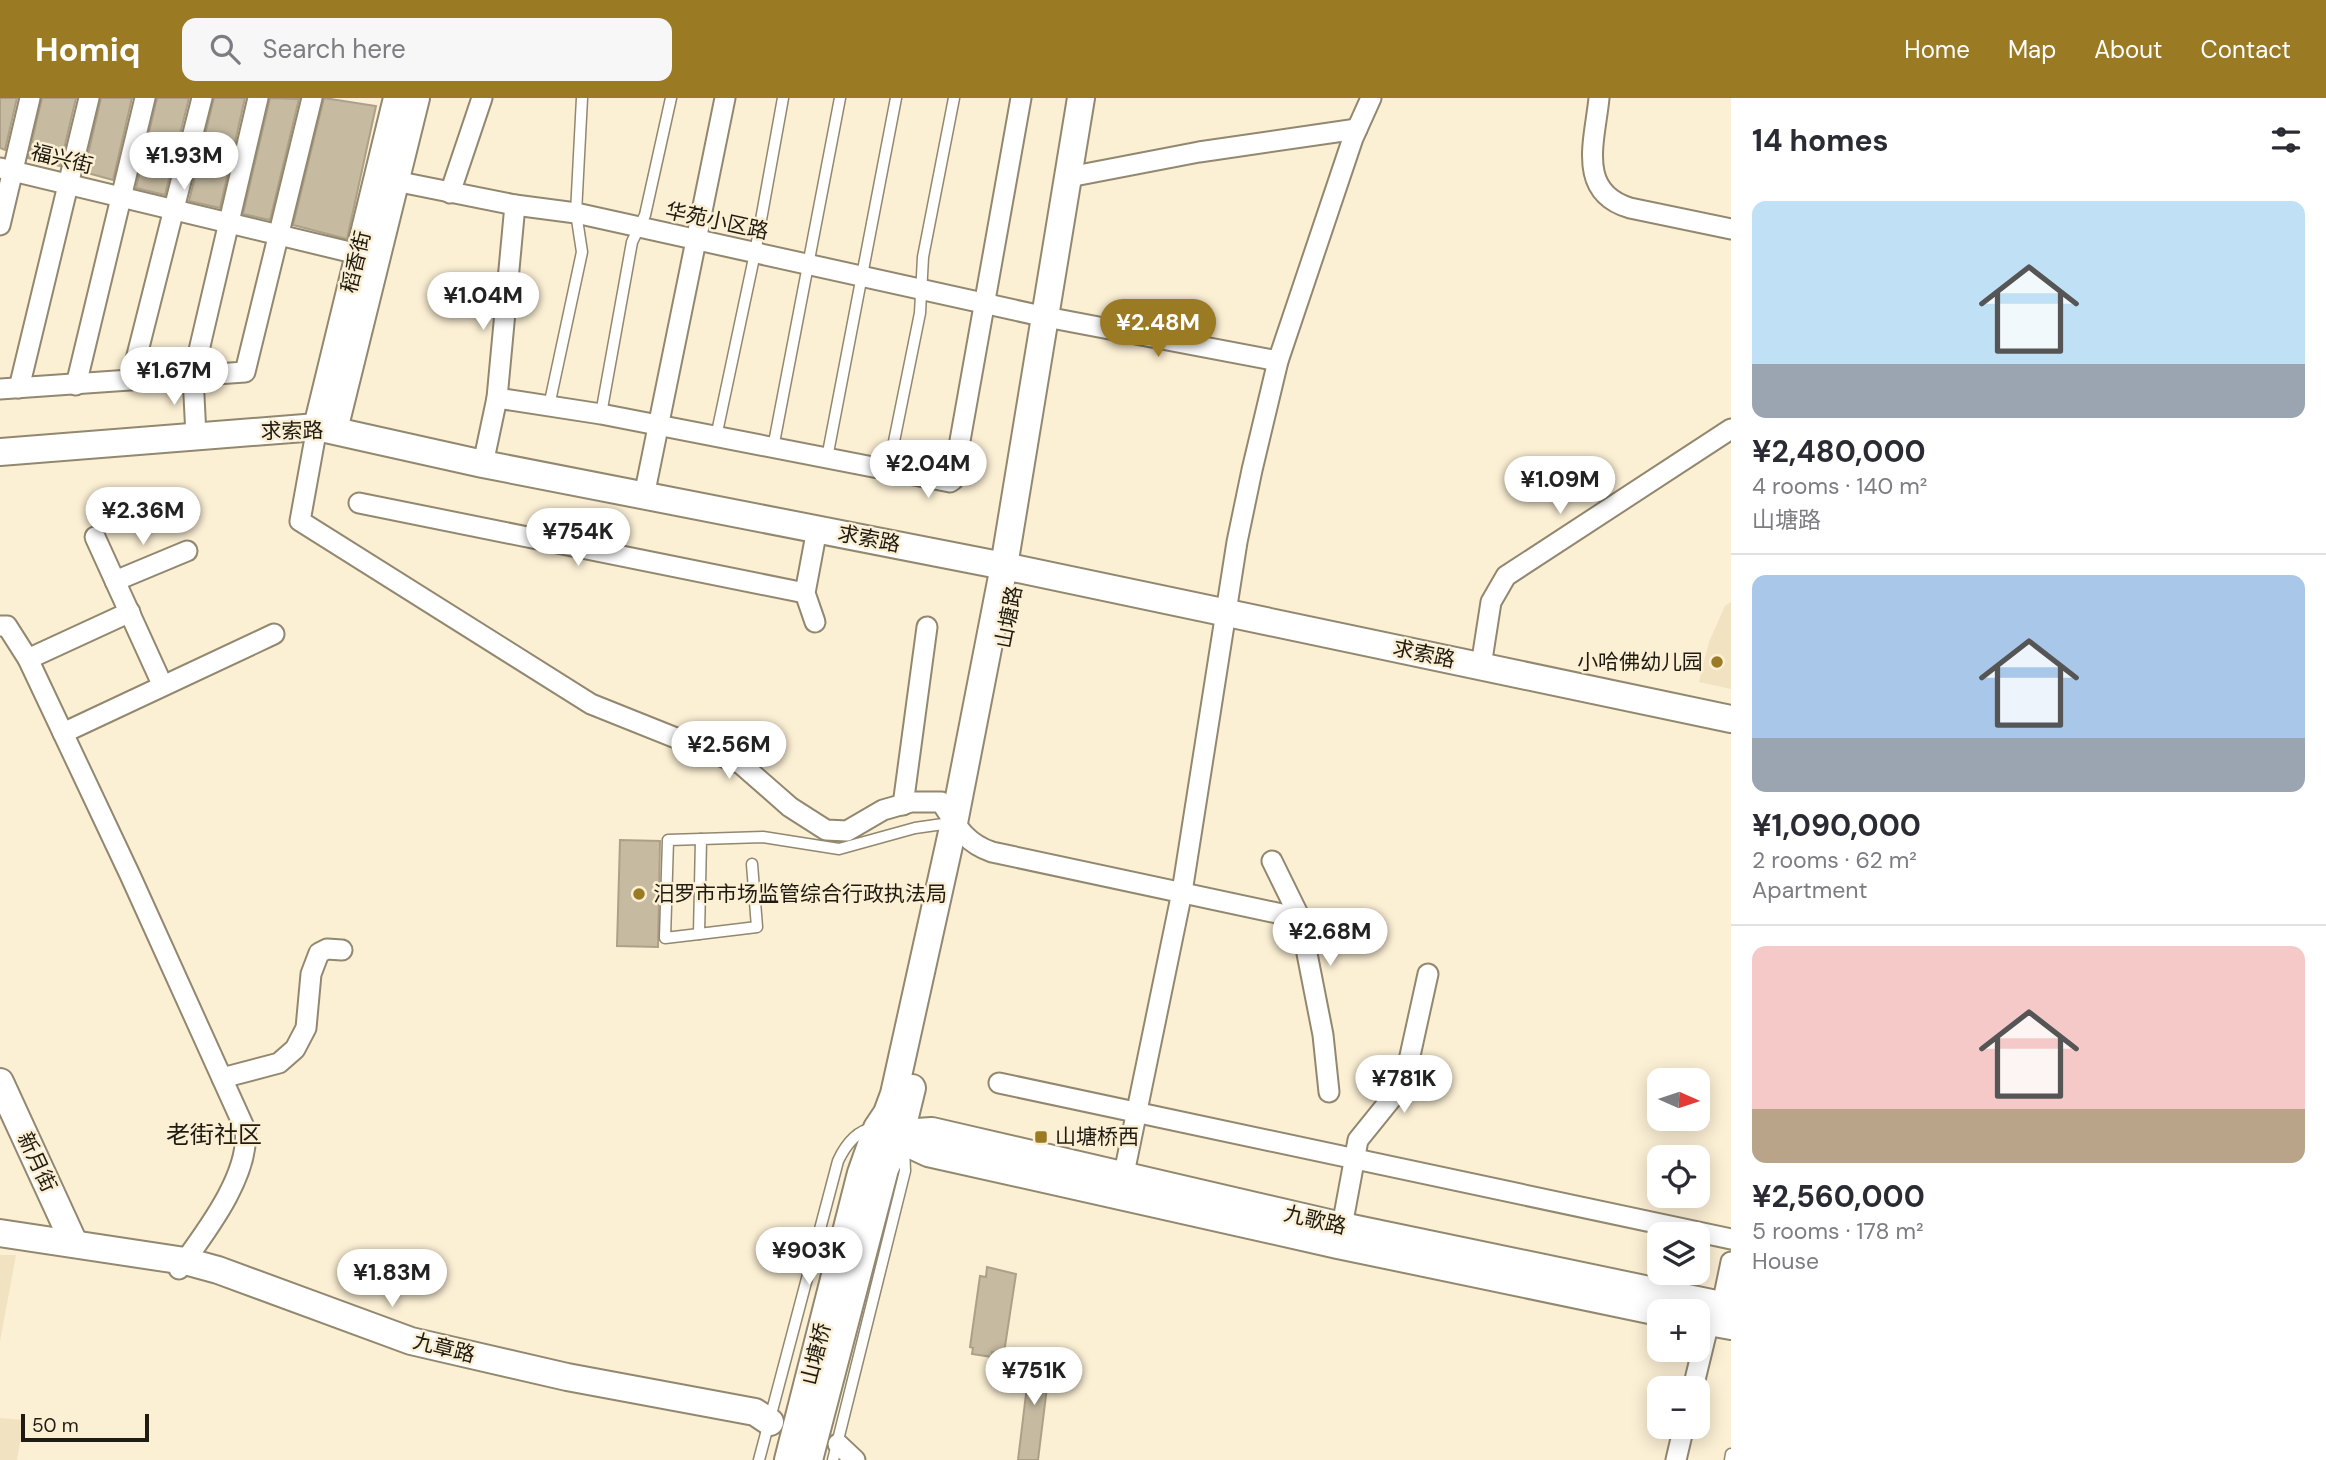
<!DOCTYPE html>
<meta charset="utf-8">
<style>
:root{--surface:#fff;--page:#f7f7f7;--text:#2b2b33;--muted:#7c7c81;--line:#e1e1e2;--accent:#9b7a24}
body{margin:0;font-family:"DM Sans","Noto Sans SC",sans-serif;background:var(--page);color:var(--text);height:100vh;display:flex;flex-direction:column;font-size:26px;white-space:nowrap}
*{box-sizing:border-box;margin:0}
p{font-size:23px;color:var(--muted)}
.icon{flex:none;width:38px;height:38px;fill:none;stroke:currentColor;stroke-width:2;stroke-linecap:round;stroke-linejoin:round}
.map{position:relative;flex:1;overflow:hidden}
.side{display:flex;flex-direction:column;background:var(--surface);width:595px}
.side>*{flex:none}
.needle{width:46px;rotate:93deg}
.buttons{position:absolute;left:1647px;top:970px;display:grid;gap:14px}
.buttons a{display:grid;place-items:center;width:63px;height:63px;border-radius:14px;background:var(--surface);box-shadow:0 4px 18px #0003;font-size:35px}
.scale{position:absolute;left:21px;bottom:18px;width:128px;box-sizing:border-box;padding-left:7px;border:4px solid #201b12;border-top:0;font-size:19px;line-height:24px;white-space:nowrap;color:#201b12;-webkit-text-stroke:5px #fbefd4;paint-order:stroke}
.price{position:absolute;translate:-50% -60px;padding:0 16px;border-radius:24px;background:#fff;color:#222;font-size:23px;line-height:46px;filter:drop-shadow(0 2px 4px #0008)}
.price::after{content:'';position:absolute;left:50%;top:42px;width:21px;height:16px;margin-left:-10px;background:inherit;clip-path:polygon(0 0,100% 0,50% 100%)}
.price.on{background:var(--accent);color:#fff}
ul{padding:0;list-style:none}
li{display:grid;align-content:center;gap:14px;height:371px;padding:0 21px}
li+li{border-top:2px solid var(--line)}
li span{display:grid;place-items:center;height:217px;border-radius:14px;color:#555}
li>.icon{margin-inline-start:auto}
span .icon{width:126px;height:126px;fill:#fffc;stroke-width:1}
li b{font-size:30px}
h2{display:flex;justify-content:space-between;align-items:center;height:84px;padding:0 21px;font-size:30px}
header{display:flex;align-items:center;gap:42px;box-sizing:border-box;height:98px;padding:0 35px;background:var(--accent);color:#fff}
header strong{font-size:33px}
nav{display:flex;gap:38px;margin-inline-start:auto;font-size:24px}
.search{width:490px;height:63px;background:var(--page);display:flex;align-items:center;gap:18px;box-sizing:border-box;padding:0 24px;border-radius:14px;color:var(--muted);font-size:26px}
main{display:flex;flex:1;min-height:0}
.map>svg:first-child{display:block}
.built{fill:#f1e2c1}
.building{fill:#c6bba1;stroke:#aca188;stroke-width:2}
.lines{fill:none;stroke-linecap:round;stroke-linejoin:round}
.lane-casing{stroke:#92876f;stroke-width:13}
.street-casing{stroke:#92876f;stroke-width:23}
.secondary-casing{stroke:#92876f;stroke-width:30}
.lane{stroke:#fff;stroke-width:10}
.street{stroke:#fff;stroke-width:19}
.secondary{stroke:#fff;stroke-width:26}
.poi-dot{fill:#9b7a24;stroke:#fbefd4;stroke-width:2.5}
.labels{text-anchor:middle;stroke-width:5;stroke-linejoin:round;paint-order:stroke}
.street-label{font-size:21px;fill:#201b12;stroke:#fbefd4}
.poi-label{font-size:21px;fill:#201b12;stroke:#fbefd4;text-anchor:start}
.quarter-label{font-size:24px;fill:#201b12;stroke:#fbefd4}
</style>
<header>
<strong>Homiq</strong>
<div class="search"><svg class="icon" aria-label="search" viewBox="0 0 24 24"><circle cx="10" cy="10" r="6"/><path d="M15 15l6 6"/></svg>Search here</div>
<nav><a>Home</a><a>Map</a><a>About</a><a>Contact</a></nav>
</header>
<main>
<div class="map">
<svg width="1731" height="1362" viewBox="0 0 1731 1362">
<rect width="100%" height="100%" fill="#fbefd4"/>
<g class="built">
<path d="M1731,504V591L1699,584L1709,544L1725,508Z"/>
<path d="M0,1157H16L0,1243Z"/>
<path d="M0,1320L24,1322L17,1362H0Z"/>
</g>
<g class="building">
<path d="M0,0H17L5,52L0,50Z"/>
<path d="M42,0H76L60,68L28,60Z"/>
<path d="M101,0H132L113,82L84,74Z"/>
<path d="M157,0H189L165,97L136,90Z"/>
<path d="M214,0H245L220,110L189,103Z"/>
<path d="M270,0L299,1L270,122L243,116Z"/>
<path d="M324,0L376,8L347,141L293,127Z"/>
<path d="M620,742L660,743L658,849L617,848Z"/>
<path d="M987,1169L1016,1176L1004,1255L992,1254V1259L972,1256L973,1250L970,1249L980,1178L986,1179Z"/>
<path d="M1031,1255L1051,1257L1038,1362H1018Z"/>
</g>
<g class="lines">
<defs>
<g id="lane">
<path d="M549,308L582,154L576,115L582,0"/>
<path d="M601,316L632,144L645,117L671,0"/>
<path d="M716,339L755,155L783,0"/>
<path d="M773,350L840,0"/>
<path d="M827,360L896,0"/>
<path d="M888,373L920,215L923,159L954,0"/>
<path d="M752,766L757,829L699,836L701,741L763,739L839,751L915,730L950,725"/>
<path d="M699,836L665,840L668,742L701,741"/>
<path d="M759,1362L838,1063C845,1048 856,1033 873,1030"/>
<path d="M833,1362L905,1073L904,1049"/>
<path d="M1730,1362L1731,1356"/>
</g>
<g id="street">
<path d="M1599,0C1595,42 1576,94 1630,110L1731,131"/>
<path d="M0,70L358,156"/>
<path d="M1069,79L1199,54L1357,31"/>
<path d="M385,81L515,107L576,115L1046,219L1278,263"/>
<path d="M450,95L482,0"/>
<path d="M0,127L30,0"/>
<path d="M131,281L202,0"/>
<path d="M76,287L145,0"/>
<path d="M19,290L89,0"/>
<path d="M0,291L245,274L312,0"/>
<path d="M497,300L601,316L950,384L953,382L1021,0"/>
<path d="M317,329L300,423L591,606L741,666L790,709L826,732L847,733L883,712L911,704H941C956,727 965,745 992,754L1300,820"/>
<path d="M196,338L193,278L258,0"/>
<path d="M483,366L497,300L515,107"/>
<path d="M644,398L725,0"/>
<path d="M359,405L805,495"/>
<path d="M95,439L162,586"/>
<path d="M115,483L187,453"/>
<path d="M815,524L805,495L817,431"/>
<path d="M0,528H7L28,561L130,777L245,1031C251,1076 205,1135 179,1171"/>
<path d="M28,561L130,514"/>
<path d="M1481,568L1491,504L1506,478L1731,331"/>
<path d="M63,635L274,536"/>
<path d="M903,707L927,529"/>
<path d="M1272,763L1300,820L1323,937L1329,994"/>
<path d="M222,980L279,965L295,951L306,930L311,876L319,855L327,851L342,852"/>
<path d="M999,985L1731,1141"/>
<path d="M1121,1090L1182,794L1237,444L1252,372L1278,263L1353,40L1371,0"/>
<path d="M1340,1139L1358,1042L1404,985L1428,876"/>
<path d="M1693,1290L1709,1224L1722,1207L1731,1164"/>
<path d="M838,1346L855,1362"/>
<path d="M1676,1362L1684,1328"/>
</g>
<g id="secondary">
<path d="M317,329L397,0"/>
<path d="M334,332L416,0"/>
<path d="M0,354L317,329L483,366L1004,468L1731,621"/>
<path d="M0,984L74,1145"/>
<path d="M885,1031L901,1035L932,1033L1342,1128L1731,1209"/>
<path d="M901,1035L913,1048L928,1055L1338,1147L1659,1214"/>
<path d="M0,1135L185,1163L218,1172L411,1243L567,1279L755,1314L770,1324"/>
<path d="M1698,1222L1731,1228"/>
<path d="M788,1362L861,1075L877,1030L887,1015L894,996L954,725L1004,468L1081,0"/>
<path d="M809,1362L885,1071L901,1035L912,990"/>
</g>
</defs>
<use href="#lane" class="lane-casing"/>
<use href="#street" class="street-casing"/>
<use href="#secondary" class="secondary-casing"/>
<use href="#lane" class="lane"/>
<use href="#street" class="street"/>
<use href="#secondary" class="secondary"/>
</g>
<g class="poi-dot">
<circle cx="1717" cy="564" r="7"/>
<circle cx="639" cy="796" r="7"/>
<rect x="1034" y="1032" width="14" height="14" rx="3.5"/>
</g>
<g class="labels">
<g class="street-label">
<text transform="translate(62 61) rotate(14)" y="7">福兴街</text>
<text transform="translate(717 123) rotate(12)" y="7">华苑小区路</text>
<text transform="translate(356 164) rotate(-76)" y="7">稻香街</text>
<text transform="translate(292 333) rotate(-1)" y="7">求索路</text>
<text transform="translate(869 441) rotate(11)" y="7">求索路</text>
<text transform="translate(1009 519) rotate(-79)" y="7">山塘路</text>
<text transform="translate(1424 556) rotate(12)" y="7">求索路</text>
<text transform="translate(37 1064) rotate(65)" y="7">新月街</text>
<text transform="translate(1315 1122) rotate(13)" y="7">九歌路</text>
<text transform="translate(444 1250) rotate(14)" y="7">九章路</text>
<text transform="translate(816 1256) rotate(-76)" y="7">山塘桥</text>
</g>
<g class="poi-label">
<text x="1703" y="571" text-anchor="end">小哈佛幼儿园</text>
<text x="653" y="803">汨罗市市场监管综合行政执法局</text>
<text x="1055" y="1046">山塘桥西</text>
</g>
<g class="quarter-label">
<text x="214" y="1045">老街社区</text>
</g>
</g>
</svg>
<div class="buttons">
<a><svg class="needle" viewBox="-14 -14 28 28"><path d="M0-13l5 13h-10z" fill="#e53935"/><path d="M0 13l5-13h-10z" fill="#7c7c81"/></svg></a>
<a><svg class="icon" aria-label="locate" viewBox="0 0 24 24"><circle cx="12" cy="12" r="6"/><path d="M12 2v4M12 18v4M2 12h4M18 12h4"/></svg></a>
<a><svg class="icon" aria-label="layers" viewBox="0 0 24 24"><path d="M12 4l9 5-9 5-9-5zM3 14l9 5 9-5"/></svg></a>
<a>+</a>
<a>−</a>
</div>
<div class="scale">50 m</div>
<b class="price" style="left:184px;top:94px">¥1.93M</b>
<b class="price" style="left:483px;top:234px">¥1.04M</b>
<b class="price on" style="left:1158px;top:261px">¥2.48M</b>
<b class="price" style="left:174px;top:309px">¥1.67M</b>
<b class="price" style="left:928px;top:402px">¥2.04M</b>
<b class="price" style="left:1560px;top:418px">¥1.09M</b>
<b class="price" style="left:143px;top:449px">¥2.36M</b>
<b class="price" style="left:578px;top:470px">¥754K</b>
<b class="price" style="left:729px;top:683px">¥2.56M</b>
<b class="price" style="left:1330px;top:870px">¥2.68M</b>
<b class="price" style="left:1404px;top:1017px">¥781K</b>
<b class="price" style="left:809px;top:1189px">¥903K</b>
<b class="price" style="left:392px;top:1211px">¥1.83M</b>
<b class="price" style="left:1034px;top:1309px">¥751K</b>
</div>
<section class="side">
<h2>14 homes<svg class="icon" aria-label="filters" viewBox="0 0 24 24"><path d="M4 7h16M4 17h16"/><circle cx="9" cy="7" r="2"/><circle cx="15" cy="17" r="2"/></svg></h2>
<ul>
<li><span style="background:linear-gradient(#bfe0f5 75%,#9aa5b1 0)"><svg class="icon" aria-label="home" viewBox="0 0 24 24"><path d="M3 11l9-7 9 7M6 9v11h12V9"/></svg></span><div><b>¥2,480,000</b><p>4 rooms · 140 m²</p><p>山塘路</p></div></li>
<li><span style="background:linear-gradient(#a9c7e8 75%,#9aa5b1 0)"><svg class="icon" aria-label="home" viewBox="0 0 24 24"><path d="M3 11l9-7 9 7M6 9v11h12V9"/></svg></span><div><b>¥1,090,000</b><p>2 rooms · 62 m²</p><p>Apartment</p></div></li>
<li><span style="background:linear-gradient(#f6c9c9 75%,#b9a48a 0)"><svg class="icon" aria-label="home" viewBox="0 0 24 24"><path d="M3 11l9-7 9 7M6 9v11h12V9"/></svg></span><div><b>¥2,560,000</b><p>5 rooms · 178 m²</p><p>House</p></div></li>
</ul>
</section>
</main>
